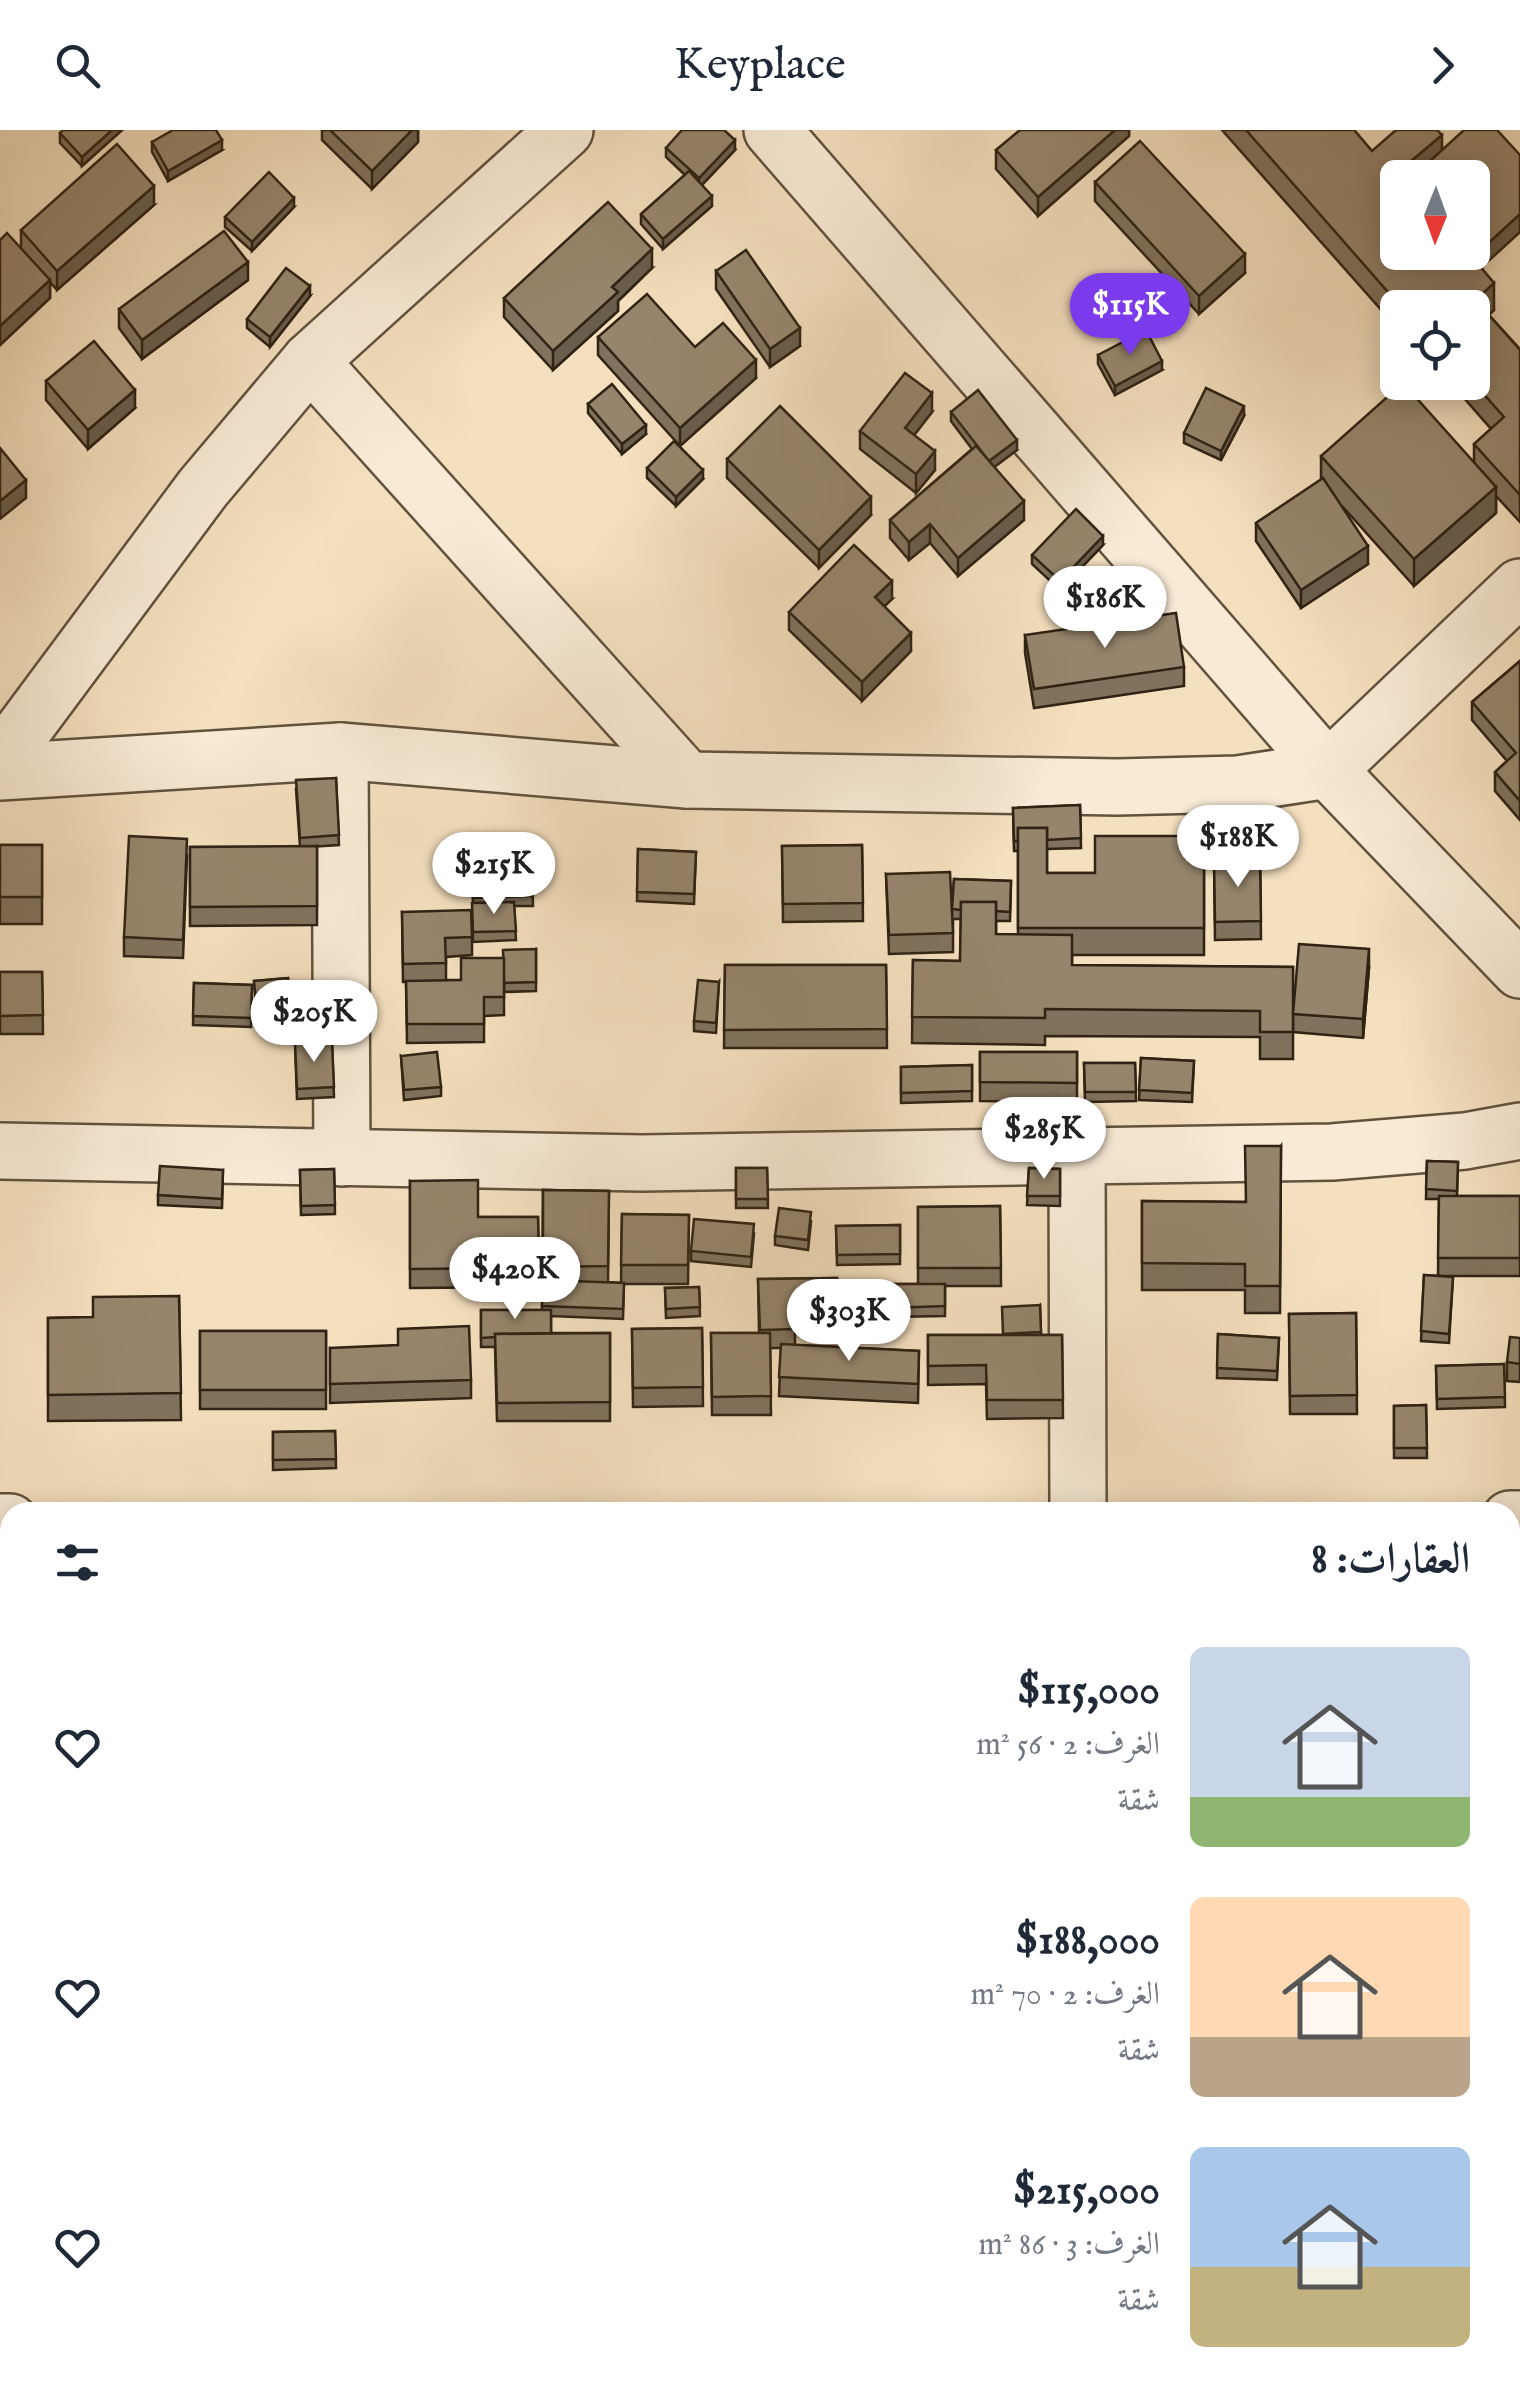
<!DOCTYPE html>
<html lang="ar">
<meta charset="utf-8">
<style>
:root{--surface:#fff;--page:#f6f6f7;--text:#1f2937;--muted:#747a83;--accent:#7c3aed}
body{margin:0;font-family:"IM FELL English",Amiri,serif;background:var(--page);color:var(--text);direction:rtl;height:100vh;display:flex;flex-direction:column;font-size:38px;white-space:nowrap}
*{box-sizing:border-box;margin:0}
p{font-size:32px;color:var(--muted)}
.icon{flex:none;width:55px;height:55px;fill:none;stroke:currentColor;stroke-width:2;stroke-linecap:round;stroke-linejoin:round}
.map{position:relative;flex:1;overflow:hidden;direction:ltr}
.panel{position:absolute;left:0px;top:1372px;width:1520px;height:892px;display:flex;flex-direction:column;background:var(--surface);border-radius:30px 30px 0 0;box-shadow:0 5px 25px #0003;direction:rtl}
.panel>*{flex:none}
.needle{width:65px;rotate:181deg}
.controls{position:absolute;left:1380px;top:30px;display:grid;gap:20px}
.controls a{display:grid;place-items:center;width:110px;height:110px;border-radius:15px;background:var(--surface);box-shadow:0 5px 25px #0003;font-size:50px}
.price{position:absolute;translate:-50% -85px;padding:0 22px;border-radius:35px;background:#fff;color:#222;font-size:32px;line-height:65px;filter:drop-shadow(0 2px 5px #0008)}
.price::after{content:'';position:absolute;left:50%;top:60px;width:30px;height:22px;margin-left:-15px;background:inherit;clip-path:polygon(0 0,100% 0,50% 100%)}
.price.on{background:var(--accent);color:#fff}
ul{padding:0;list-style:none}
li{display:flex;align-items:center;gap:30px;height:250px;padding:0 50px}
li span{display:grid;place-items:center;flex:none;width:280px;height:200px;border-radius:15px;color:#555}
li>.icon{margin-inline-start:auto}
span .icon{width:120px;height:120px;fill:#fffc;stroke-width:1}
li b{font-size:42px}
h2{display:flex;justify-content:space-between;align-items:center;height:120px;padding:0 50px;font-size:42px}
header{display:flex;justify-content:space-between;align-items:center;height:130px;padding:0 50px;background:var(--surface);font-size:45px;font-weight:600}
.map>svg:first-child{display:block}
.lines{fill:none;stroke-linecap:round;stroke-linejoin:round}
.minor-casing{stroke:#61523e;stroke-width:60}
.minor{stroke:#f8ead5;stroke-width:55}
.wall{fill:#81725d;stroke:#302314;stroke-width:2.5}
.shaded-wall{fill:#695d4c;stroke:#302314;stroke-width:2.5}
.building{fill:#96856c;stroke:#302314;stroke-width:2.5}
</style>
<header><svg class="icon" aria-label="forward" viewBox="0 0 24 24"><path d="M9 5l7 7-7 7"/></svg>Keyplace<svg class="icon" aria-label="search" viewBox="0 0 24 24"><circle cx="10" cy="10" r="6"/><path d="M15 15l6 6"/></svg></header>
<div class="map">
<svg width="1520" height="2264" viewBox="0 0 1520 2264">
<rect width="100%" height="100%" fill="#f4dfbe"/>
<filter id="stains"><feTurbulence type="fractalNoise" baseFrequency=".002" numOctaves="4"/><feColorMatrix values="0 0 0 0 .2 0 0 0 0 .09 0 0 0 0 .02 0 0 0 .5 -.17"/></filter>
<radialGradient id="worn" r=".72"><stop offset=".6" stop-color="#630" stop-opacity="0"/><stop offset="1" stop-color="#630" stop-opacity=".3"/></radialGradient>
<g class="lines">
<defs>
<g id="minor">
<path d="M772,0L1328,640L1520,840"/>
<path d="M310,231L687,650"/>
<path d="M340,621L342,1028"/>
<path d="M0,631L203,358L310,231L565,0"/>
<path d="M0,642L340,621L687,650L1117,657L1238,654L1328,640L1520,457"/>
<path d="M0,1021L642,1033L1332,1022L1465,1011L1520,1001"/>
<path d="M1077,1024L1078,1382"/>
<path d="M1510,1389H1520"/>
<path d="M0,1392H10"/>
<path d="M1510,1778H1520"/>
<path d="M0,1795H10"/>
<path d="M1510,2187H1520"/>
<path d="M0,2198H10"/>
<path d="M1339,2255V2264"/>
<path d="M102,2264V2255"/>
<path d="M505,2264V2255"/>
</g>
</defs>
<use href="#minor" class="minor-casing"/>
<use href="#minor" class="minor"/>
</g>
<g class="wall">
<path d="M122,0L82,36L60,13V3Z"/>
<path d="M322,0H418V12L372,59L322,10Z"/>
<path d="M1129,0V6L1038,86L996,39V20Z"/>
<path d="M1222,0H1354L1372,21L1442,20L1497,0L1483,136L1470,122H1472V48H1398L1494,180L1489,185L1520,219V392L1496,366V383L1414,456L1342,376L1368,434L1301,478L1256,411V393L1321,350V326L1474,332V314L1491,299L1450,252H1472V178H1398V199Z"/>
<path d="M152,12L222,20L168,51L152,22Z"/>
<path d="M666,18L735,20L702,55L712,76L663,119L641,94V84L685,45L666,27Z"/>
<path d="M1095,52L1245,143L1199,184L1095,71Z"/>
<path d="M154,75L57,160L50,152V168L0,215V110L21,118V100Z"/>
<path d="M294,77L252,121L225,97V87Z"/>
<path d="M652,138L618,171V181L553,240L504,187V168Z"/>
<path d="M716,141L800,216L770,237L716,159Z"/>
<path d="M248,150L142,229L119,198V179Z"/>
<path d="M310,166L270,217L247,198V189Z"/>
<path d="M598,207L695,217L756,248L680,316L598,225Z"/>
<path d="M1098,225L1162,240L1115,265L1098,234Z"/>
<path d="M46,251L135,278L88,319L46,270Z"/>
<path d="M588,274L646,304L622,324L588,283Z"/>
<path d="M932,282L914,305L935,340L916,363L860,319V301Z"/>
<path d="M951,282L1017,320L994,337L1024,390L958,446L930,413L909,430L890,408V390L972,319L951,291Z"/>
<path d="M1244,286L1221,330L1184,313V303Z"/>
<path d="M727,329L871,385L819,438L727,348Z"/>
<path d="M647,338L703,349L676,376L647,348Z"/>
<path d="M1103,415L1060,460L1032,434V425Z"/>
<path d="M892,469L884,476L911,521L862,571L789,500V482Z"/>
<path d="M1025,505L1184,537V556L1034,578L1025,523Z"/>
<path d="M1520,531V690L1495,661V642L1507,631L1472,590V572Z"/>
<path d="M336,648L339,715L308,717L317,716V795L190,796V717H300L296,659Z"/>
<path d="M1080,675L1081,718L1047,719V743H1095L1204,706V825H1072V835L1293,837V929H1260V907L1045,906V915L912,913L913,830L960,831L961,789H953V822L889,824L886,744L952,782L954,749L1011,751L1010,791H996V804L1018,805V721H1014L1013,678Z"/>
<rect x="0" y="715" width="42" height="79"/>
<path d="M862,715L863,791L783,792L782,716Z"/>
<path d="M638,719L696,722L694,774L637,771Z"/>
<path d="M187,727L183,828L124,826V807Z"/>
<path d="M1260,727L1261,809L1215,810L1214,728Z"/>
<path d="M532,740L533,776H514L516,810L473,812L472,783L473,773L472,742Z"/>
<path d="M402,782L472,807V825L446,827V850H461L503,828L536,819V861L504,862V847V885L484,886V912L407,913L406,852H403Z"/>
<path d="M725,835H886L887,918H724Z"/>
<path d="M1369,838L1363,908L1293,902V884Z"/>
<path d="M0,842H42L43,904H0Z"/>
<path d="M288,848L289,888L257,891L254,851Z"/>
<path d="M719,852L716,903L694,901V891Z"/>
<path d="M194,853L252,855L251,897L193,895Z"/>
<path d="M332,912L334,967L297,969L295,913Z"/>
<path d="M980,922H1077V972L980,971Z"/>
<path d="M401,926L441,957V966L404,970Z"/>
<path d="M1141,928L1194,931L1192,972L1139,970Z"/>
<path d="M1084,933H1135L1136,971L1085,972Z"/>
<path d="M972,935V971L901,973V937Z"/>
<path d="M1281,1016L1280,1183H1245V1160H1142V1071L1245,1072Z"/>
<path d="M1427,1031L1458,1032L1457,1066H1520V1146H1438L1439,1069H1426Z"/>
<path d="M736,1038H767L768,1078H736Z"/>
<path d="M1029,1038L1060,1039V1076L1027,1075Z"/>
<path d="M334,1039L335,1084L301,1085L300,1040Z"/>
<path d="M223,1040L222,1078L158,1075V1065Z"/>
<path d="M410,1051L478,1087H538L539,1157L410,1158Z"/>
<path d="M543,1060L609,1061L608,1152L621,1153L622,1084L689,1085L688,1154H624L623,1189L551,1186V1203H610V1291H497L495,1217H481V1180H542Z"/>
<path d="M1000,1076L1001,1156H945V1186L890,1187L889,1154H918V1077Z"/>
<path d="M811,1092L808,1120L775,1115V1106Z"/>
<path d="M900,1095V1134L837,1135L836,1096Z"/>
<path d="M754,1104L751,1137L691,1131V1121Z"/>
<path d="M1424,1145L1453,1147L1449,1213L1421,1211Z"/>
<path d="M837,1148V1190L795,1191V1215L919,1221L918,1273L779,1266L781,1218H770L771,1285H712L711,1203H759L758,1149Z"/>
<path d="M699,1157L700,1186L666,1188L665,1158Z"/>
<path d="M179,1166L181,1290L48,1291V1188L93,1187Z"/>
<path d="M1040,1175L1041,1205H1062L1063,1288L987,1289L986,1254L928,1255V1205H1003Z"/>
<path d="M1356,1183L1357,1284H1290L1289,1184Z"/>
<path d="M702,1198L703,1276L633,1277L632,1199Z"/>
<rect x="200" y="1201" width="126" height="78"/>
<path d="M1218,1204L1279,1208L1277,1250L1217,1248Z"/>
<path d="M1520,1208V1252L1507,1251V1232Z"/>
<path d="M330,1218L471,1250V1268L330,1273Z"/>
<path d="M1504,1234L1505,1277L1437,1279L1436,1236Z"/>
<path d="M1426,1275L1427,1328H1394V1276Z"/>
<path d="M335,1301L336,1338L273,1340V1302Z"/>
<rect x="1510" y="1500" width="10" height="141"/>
<path d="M1520,1823V1922H1510V1856Z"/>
<rect x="0" y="1904" width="10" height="42"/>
<path d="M0,1973L10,1974V2082L0,2081Z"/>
<rect x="1510" y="1979" width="10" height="77"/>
<path d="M1255,2255H1317V2261L1255,2262Z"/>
</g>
<g class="shaded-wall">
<path d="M112,0H122L82,36V27Z"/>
<path d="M412,0H418V12L372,59V41Z"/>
<path d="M1115,0H1129V6L1038,86V67Z"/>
<path d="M1442,5V32L1423,48L1410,32Z"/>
<path d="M222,10V20L168,51V41Z"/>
<path d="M735,10V20L699,58V48Z"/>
<path d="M154,56V75L57,160V141Z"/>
<path d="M712,66V76L663,119V109Z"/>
<path d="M294,68V77L252,121V112Z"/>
<path d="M1520,84V102L1483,136V118Z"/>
<path d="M652,119V138L618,171V181L553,240V221L612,157Z"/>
<path d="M1245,124V143L1199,184V166Z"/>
<path d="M248,132V150L142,229V210Z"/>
<path d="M50,150V168L0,215V196Z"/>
<path d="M1494,153V180L1472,199V178H1467Z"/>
<path d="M310,156V166L270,217V207Z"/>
<path d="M800,198V216L770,237V219Z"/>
<path d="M756,230V248L680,316V298Z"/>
<path d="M1162,231V240L1115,265V256Z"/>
<path d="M135,260V278L88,319V300Z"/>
<path d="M932,263V282L905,317V298Z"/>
<path d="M1244,276V286L1221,330V321Z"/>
<path d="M646,295V304L622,324V314Z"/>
<path d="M1017,310V320L989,341V331Z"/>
<path d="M935,321V340L916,363V344Z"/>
<path d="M703,340V349L676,376V367Z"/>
<path d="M26,350V368L0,389V371Z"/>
<path d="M1496,357V383L1414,456V429Z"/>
<path d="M871,367V385L819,438V420Z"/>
<path d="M1024,371V390L958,446V428Z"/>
<path d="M930,394V413L909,430V412Z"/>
<path d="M1103,406V415L1060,460V451Z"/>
<path d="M1368,416V434L1301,478V460Z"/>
<path d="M892,451V469L875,486V467Z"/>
<path d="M911,503V521L862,571V552Z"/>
<path d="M1369,819V838L1363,908V889Z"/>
</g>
<g class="building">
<path d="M63,0H112L82,27L60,3Z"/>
<path d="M173,0H216L222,10L168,41L152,12Z"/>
<path d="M330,0H412L372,41Z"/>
<path d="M682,0H724L735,10L699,48L666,18Z"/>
<path d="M1020,0H1115L1038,67L996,20Z"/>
<path d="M1246,0H1354L1372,21L1396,0H1437L1442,5L1410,32L1424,48H1398V122H1468L1494,153L1467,178H1402Z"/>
<path d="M1464,0H1497L1520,25V84L1483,118L1472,106V48H1424L1419,41Z"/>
<path d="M1140,11L1245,124L1199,166L1095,52Z"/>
<path d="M117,14L154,56L57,141L21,100Z"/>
<path d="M689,41L712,66L663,109L641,84Z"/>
<path d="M269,42L294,68L252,112L225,87Z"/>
<path d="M608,72L652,119L612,157L618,162L553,221L504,168Z"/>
<path d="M224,101L248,132L142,210L119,179Z"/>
<path d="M7,103L50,150L0,196V110Z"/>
<path d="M746,120L800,198L770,219L716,141Z"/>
<path d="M286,138L310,156L270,207L247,189Z"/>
<path d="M647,164L695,217L723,193L756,230L680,298L598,207Z"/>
<path d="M1480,175L1520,220V365L1474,314L1504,287L1472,251V181Z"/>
<path d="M1146,200L1162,231L1115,256L1098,225Z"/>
<path d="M94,211L135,260L88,300L46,251Z"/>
<path d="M905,243L932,263L905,298L935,321L916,344L860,301Z"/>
<path d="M1403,253L1496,357L1414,429L1321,326Z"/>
<path d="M612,254L646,295L622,314L588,274Z"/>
<path d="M1206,258L1244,276L1221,321L1184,303Z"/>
<path d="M978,260L1017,310L989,331L951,282Z"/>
<path d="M780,276L871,367L819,420L727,329Z"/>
<path d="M674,311L703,340L676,367L647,338Z"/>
<path d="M976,316L1024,371L958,428L930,394L909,412L890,390Z"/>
<path d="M0,318L26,350L0,371Z"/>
<path d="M1323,348L1368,416L1301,460L1256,393Z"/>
<path d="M1076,379L1103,406L1060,451L1032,425Z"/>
<path d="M854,415L892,451L875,467L911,503L862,552L789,482Z"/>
<path d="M1176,483L1184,537L1034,559L1025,505Z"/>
<path d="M1520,531V671L1495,642L1516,623L1472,572Z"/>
<path d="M336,648L339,705L300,708L296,650Z"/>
<path d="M1080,675L1081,708L1047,710V698H1018V711H1014L1013,678Z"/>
<path d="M1018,698H1047V743H1095V706H1204V798H1018Z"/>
<path d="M129,706L187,709L183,810L124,807Z"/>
<rect x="0" y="715" width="42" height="52"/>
<path d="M862,715L863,773L783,774L782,716Z"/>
<path d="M317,716V776L190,777V717Z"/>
<path d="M638,719L696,722L694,764L637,762Z"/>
<path d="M1260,727L1261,791L1215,792L1214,728Z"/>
<path d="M532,740L533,766L473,768L472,742Z"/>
<path d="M950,742L953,803L889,805L886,744Z"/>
<path d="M954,749L1011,751L1010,782L996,781V772H961V780L952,779Z"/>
<path d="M514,772L516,801L473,802L472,773Z"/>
<path d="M961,772H996V804L1072,805V835L1293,837V902H1260V881L1045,879V888L912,887L913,830L960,831Z"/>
<path d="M471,780L472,807L445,808L446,833L403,834L402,782Z"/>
<path d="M1299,814L1369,819L1363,889L1293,884Z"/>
<path d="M536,819V852L504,853L503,820Z"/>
<path d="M461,828H504V867H484V894H407L406,851L461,850Z"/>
<path d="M725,835H886L887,899L724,900Z"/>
<path d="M0,842H42L43,885L0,886Z"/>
<path d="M288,848L289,879L257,881L254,851Z"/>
<path d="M698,850L719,852L716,893L694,891Z"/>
<path d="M194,853L252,855L251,888L193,886Z"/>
<path d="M332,912L334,957L297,959L295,913Z"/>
<path d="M437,922L441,957L404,960L401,926Z"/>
<path d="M980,922H1077V953L980,952Z"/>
<path d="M1141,928L1194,931L1192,963L1139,960Z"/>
<path d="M1084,933H1135L1136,962H1085Z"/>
<path d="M972,935V961L901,963V937Z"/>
<path d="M1245,1016H1281L1280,1156H1245V1134L1142,1133V1071L1246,1072Z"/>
<path d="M1427,1031L1458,1032L1457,1061L1426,1059Z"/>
<path d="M160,1036L223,1040L222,1069L158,1065Z"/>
<path d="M736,1038H767L768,1069H736Z"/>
<path d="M1029,1038L1060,1039V1066H1027Z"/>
<path d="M334,1039L335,1075L301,1076L300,1040Z"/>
<path d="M478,1050V1087H538L539,1138L410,1139V1051Z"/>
<path d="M543,1060L609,1061L608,1136L543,1137Z"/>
<path d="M1439,1066H1520V1128H1438Z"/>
<path d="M1000,1076L1001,1138H918V1077Z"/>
<path d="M779,1078L811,1082L808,1110L775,1106Z"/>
<path d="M622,1084L689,1085L688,1135H621Z"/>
<path d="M694,1089L754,1094L751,1127L691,1121Z"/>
<path d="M900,1095V1124L837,1125L836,1096Z"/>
<path d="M1424,1145L1453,1147L1449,1204L1421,1201Z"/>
<path d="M837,1148V1172L795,1173V1199L760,1200L758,1149Z"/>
<path d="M544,1150L624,1153L623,1179L542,1176Z"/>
<path d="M889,1154H945V1176L890,1178Z"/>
<path d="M699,1157L700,1177L666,1179L665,1158Z"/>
<path d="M179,1166L181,1263L48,1265V1188L93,1187V1167Z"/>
<path d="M1040,1175L1041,1202L1003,1204L1002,1177Z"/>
<path d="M481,1180H551V1203L495,1204L496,1207L481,1208Z"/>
<path d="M1356,1183L1357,1265L1290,1266L1289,1184Z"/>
<path d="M469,1196L471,1250L330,1254V1218L398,1215V1199Z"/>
<path d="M702,1198L703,1257L633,1258L632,1199Z"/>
<rect x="200" y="1201" width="126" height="59"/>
<path d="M610,1203V1272L497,1273L495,1204Z"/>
<path d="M711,1203H770L771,1266L712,1267Z"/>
<path d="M1218,1204L1279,1208L1277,1241L1217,1238Z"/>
<path d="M928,1205H1062L1063,1270H987L986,1235L928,1236Z"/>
<path d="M1510,1207L1520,1208V1234L1507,1232Z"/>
<path d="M781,1214L919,1221L918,1254L779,1247Z"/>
<path d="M1504,1234L1505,1267L1437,1269L1436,1236Z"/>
<path d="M1426,1275L1427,1318H1394V1276Z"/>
<path d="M335,1301L336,1329L273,1330V1302Z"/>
<rect x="1510" y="1500" width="10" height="114"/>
<path d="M1510,1823H1520V1903L1510,1904Z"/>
<rect x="0" y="1904" width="10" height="32"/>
<path d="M0,1973L10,1974V2063H0Z"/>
<rect x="1510" y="1979" width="10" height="58"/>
<path d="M7,2232H10V2255H84L85,2264H8Z"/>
<rect x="184" y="2255" width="116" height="9"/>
<rect x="304" y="2255" width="127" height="9"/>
<path d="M590,2255H647V2262H723V2264H590Z"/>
<path d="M737,2255H801V2264H736Z"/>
<path d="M844,2255H883L882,2264H843Z"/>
<rect x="922" y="2255" width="104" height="9"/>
<path d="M1402,2255H1478V2264H1403Z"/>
<path d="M1143,2260L1234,2264H1143Z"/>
</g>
<rect width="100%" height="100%" filter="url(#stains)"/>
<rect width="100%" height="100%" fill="url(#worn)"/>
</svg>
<div class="controls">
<a><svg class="needle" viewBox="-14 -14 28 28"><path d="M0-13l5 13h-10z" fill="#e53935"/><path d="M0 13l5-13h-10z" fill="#747a83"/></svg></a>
<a><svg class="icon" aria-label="locate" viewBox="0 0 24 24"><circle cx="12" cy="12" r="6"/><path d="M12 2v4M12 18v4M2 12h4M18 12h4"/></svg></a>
</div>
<b class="price on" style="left:1130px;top:228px">$115K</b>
<b class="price" style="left:1105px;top:521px">$186K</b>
<b class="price" style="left:1238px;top:760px">$188K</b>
<b class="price" style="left:494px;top:787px">$215K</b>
<b class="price" style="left:314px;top:935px">$205K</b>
<b class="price" style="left:1044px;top:1052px">$285K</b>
<b class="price" style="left:515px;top:1192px">$420K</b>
<b class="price" style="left:849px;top:1234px">$303K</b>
<section class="panel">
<h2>العقارات: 8<svg class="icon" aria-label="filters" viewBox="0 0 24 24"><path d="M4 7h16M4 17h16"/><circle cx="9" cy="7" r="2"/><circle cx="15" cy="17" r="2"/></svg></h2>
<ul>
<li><span style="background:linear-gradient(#c9d6e8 75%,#8fb573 0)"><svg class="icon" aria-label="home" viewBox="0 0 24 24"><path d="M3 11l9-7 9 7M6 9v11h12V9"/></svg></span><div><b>$115,000</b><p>الغرف: 2 · 56 m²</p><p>شقة</p></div><svg class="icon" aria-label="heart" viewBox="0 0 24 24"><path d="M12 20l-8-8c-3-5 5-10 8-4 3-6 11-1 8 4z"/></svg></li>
<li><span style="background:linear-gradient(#ffd9b3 70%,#b9a48a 0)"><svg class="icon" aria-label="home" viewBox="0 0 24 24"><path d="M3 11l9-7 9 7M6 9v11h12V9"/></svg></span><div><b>$188,000</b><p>الغرف: 2 · 70 m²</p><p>شقة</p></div><svg class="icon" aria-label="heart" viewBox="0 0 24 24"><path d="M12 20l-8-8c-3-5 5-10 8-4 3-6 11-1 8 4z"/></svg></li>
<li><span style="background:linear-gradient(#a9c7e8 60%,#c2b280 0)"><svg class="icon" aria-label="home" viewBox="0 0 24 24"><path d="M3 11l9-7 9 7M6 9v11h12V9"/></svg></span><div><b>$215,000</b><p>الغرف: 3 · 86 m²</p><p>شقة</p></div><svg class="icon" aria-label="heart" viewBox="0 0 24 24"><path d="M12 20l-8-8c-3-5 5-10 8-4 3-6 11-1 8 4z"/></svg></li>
</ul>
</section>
</div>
